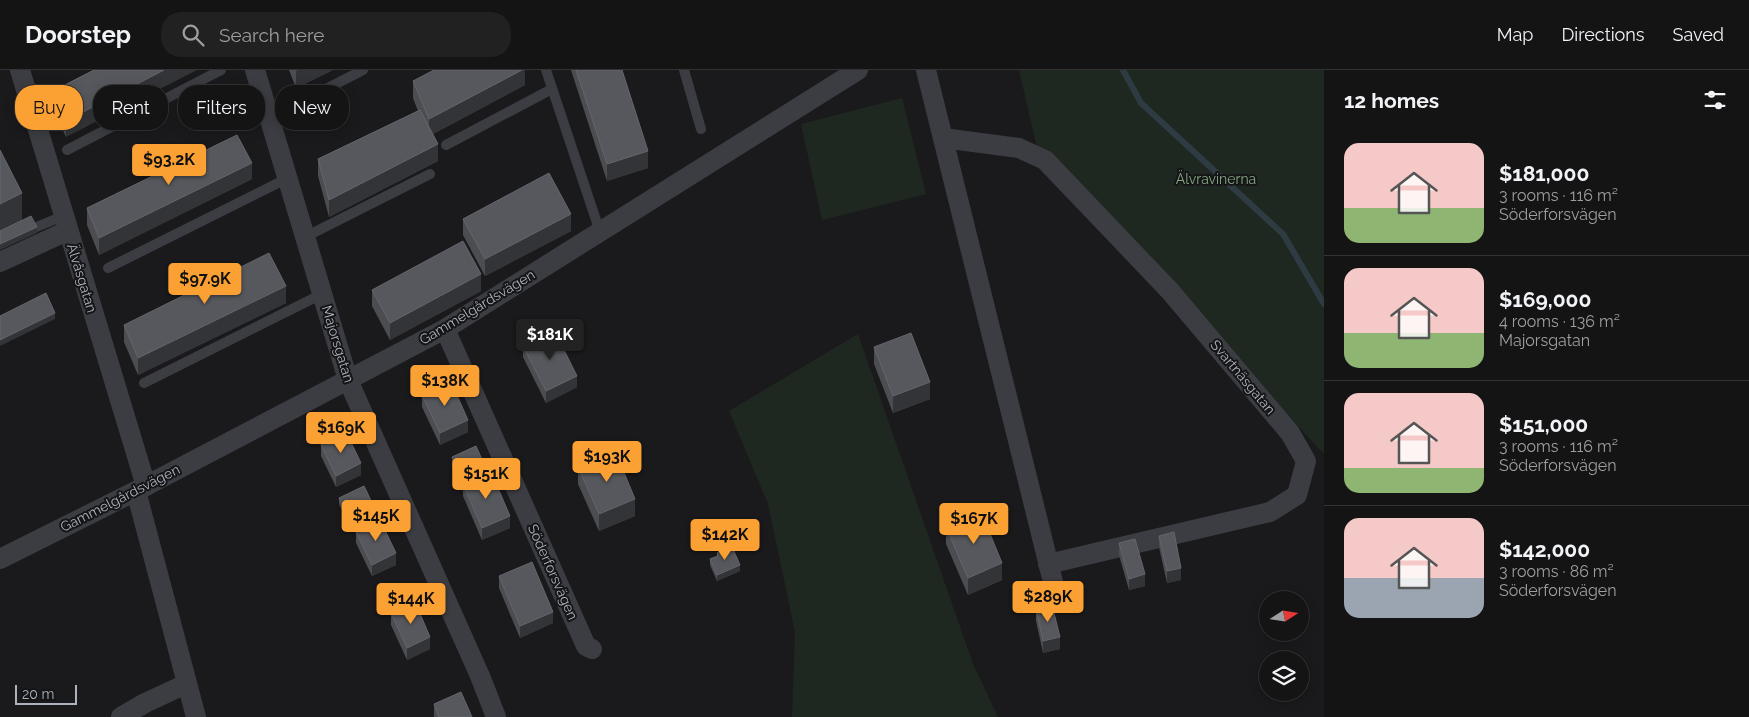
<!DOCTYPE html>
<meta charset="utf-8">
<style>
:root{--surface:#141415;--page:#212122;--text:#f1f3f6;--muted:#9d9ea0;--line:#333334;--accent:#fba134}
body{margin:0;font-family:Raleway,sans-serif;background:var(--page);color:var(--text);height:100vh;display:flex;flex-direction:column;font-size:19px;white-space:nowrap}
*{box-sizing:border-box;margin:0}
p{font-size:16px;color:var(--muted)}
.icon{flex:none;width:28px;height:28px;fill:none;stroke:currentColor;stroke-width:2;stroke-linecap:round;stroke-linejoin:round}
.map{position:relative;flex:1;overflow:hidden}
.drawer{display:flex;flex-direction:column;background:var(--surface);width:425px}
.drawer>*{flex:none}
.top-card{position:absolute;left:15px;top:15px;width:475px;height:45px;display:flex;gap:10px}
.needle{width:32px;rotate:78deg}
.controls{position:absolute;left:1259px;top:521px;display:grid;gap:10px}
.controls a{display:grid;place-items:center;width:50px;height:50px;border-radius:50%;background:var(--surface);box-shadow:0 2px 12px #0003,0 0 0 1px var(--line);font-size:25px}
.scale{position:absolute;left:15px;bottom:12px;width:62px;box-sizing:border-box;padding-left:5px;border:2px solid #acb3bc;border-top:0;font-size:14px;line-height:18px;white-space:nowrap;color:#acb3bc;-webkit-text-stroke:4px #151517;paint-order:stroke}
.price{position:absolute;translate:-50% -42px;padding:0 11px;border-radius:5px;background:var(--accent);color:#111;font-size:16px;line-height:32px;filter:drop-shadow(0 1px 2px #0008)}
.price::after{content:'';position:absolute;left:50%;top:30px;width:15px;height:11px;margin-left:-8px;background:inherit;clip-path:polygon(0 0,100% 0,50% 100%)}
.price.current{background:#222;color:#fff}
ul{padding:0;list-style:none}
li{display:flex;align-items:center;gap:15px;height:125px;padding:0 20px}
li+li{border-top:1px solid var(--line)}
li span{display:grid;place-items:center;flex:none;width:140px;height:100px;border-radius:15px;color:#555}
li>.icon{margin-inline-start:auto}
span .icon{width:60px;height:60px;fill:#fffc;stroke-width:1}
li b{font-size:21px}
h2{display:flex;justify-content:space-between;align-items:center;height:60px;padding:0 20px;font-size:21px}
.pill{padding:0 18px;border-radius:20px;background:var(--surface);box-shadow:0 2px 12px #0003,0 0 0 1px var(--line);font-size:18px;line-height:45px}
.pill.current{background:var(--accent);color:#111}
header{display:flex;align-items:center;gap:30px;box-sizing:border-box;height:70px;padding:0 25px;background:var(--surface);border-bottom:1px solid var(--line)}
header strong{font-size:24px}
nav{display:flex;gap:28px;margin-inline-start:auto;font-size:18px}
.search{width:350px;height:45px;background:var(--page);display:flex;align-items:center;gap:12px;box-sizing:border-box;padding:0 18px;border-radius:20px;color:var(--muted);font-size:19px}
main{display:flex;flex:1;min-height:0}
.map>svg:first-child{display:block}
.green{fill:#1f2820}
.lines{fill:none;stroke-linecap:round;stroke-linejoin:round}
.stream{stroke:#2f3b42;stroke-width:6}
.service{stroke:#3b3d42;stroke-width:10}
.minor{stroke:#3b3d42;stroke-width:20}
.wall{fill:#4b4d51}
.shaded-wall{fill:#333437}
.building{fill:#56585d;stroke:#63666c}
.labels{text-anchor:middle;stroke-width:4;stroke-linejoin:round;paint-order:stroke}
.park-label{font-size:14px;fill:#84a882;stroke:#151517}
.street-label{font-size:14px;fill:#acb3bc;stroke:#151517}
</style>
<header>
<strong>Doorstep</strong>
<div class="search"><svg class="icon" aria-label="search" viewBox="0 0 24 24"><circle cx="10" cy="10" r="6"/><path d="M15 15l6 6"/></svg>Search here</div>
<nav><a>Map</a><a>Directions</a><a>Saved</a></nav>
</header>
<main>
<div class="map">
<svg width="1324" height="647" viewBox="0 0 1324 647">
<rect width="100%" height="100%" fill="#1a1a1c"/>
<g class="green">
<path d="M1019,0H1324V384L1038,82Z"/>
<path d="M902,28L926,124L822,150L801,54Z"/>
<path d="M858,264L973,594L998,647H792L795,562L768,434L729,341Z"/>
</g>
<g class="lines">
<path class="stream" d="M1123,0L1141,33L1283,164L1324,234"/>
<g class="service">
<path d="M546,0L600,162"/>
<path d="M684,0L701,59"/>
<path d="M269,48L363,0"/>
<path d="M446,75L552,19"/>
<path d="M67,80L221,0"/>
<path d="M34,158L63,146"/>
<path d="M305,167L430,104"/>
<path d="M108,198L288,108"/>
<path d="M144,313L322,224"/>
</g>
<g class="minor">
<path d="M20,0L146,416"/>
<path d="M255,0L348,310L480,606L496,647"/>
<path d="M926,0L1056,524"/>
<path d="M943,68L1019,78L1045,90L1170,221L1290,363L1306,391L1297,425L1270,442L1048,494"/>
<path d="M0,192L67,161"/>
<path d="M445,259L586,576L592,579"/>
<path d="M136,421L196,647"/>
<path d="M0,489L136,421L445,259L858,0"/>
<path d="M121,647L145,633L186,614"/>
</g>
</g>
<g class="wall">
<path d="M94,0L66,67L53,38V21Z"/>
<path d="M289,0H333L296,18Z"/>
<path d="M525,0V15L433,64L438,91L329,147L318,106V89L418,41L413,28V11Z"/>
<path d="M571,0H622L648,98L607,111Z"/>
<path d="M252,109L99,185L87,155V138Z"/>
<path d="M463,149L571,161L485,206L463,165Z"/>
<path d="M372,220L481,221L390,270L372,236Z"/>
<path d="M286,233L138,305L124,272V255Z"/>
<path d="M523,276L577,317L546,333L523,287Z"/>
<path d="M874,277L930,329L893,343L874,294Z"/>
<path d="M422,325L468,362L440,375L422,337Z"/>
<path d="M321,375L361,405L336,417L321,386Z"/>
<path d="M452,387L484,405L510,458L482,470L463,426V415L460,416L452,398Z"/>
<path d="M578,397L635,446L599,461L578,414Z"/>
<path d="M339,428L375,445L350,457L339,434Z"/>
<path d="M946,457L1002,510L968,525L946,474Z"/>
<path d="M356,462L396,495L372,506L356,473Z"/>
<path d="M1159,466L1181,510L1167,513L1159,477Z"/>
<path d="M1119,473L1145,516L1129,520L1119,485Z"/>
<path d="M726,482L740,501L717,511L710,495V489L717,486V483Z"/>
<path d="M499,506L553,553L520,568L499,518Z"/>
<path d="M1036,539L1060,579L1043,583L1036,551Z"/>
<path d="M391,543L430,579L407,590L391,555Z"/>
<path d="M434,634L472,647H434Z"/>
</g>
<g class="shaded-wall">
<path d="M164,0H197L66,67V51Z"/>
<path d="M298,0H333L296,18V1Z"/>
<path d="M522,0H525V15L429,66V49Z"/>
<path d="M438,74V91L329,147V130Z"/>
<path d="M648,81V98L607,111V94Z"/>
<path d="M252,93V109L99,185V168Z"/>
<path d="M22,123V151L0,163V134Z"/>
<path d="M571,144V161L485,206V189Z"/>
<path d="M37,157V163L0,180V174Z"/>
<path d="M481,204V221L390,270V253Z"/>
<path d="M286,216V233L138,305V288Z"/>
<path d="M55,243V249L0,276V270Z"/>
<path d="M577,306V317L546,333V321Z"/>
<path d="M930,312V329L893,343V326Z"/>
<path d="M468,350V362L440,375V363Z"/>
<path d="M361,393V405L336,417V406Z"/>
<path d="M484,394V405L460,416V405Z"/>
<path d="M635,429V446L599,461V444Z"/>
<path d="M375,439V445L350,457V451Z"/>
<path d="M510,446V458L482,470V458Z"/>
<path d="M396,483V495L372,506V495Z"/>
<path d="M1002,493V510L968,525V508Z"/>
<path d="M740,495V501L717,511V505Z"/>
<path d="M1181,498V510L1167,513V501Z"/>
<path d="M1145,504V516L1129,520V509Z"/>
<path d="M553,542V553L520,568V556Z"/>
<path d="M430,567V579L407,590V578Z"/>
<path d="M1060,567V579L1043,583V571Z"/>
</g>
<g class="building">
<path d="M94,0H164L66,51L53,21Z"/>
<path d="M434,0H522L429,49L413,11Z"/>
<path d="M576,0H622L648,81L607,94Z"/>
<path d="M420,40L438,74L329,130L318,89Z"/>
<path d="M237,65L252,93L99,168L87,138Z"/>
<path d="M0,80L22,123L0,134Z"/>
<path d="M549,103L571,144L485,189L463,149Z"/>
<path d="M31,146L37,157L0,174V161Z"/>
<path d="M463,171L481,204L390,253L372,220Z"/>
<path d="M269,183L286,216L138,288L124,255Z"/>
<path d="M46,223L55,243L0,270V246Z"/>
<path d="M554,260L577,306L546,321L523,276Z"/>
<path d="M911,263L930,312L893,326L874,277Z"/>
<path d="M451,312L468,350L440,363L422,325Z"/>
<path d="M346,362L361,393L336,406L321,375Z"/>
<path d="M476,376L484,394L460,405L452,387Z"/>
<path d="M615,381L635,429L599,444L578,397Z"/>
<path d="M491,402L510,446L482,458L463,414Z"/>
<path d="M364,416L375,439L350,451L339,428Z"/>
<path d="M981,442L1002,493L968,508L946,457Z"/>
<path d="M380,450L396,483L372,495L356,462Z"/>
<path d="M1174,462L1181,498L1167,501L1159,466Z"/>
<path d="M1135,469L1145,504L1129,509L1119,473Z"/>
<path d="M725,479L726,482L733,479L740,495L717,505L710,489L718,486L717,483Z"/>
<path d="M532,492L553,542L520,556L499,506Z"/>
<path d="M415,532L430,567L407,578L391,543Z"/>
<path d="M1052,535L1060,567L1043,571L1036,539Z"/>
<path d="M461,622L472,647H439L434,634Z"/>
</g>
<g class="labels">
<g class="park-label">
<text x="1216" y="114">Älvravinerna</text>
</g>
<g class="street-label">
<text transform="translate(82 208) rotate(73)" y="5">Älvåsgatan</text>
<text transform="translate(477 237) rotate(-31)" y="5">Gammelgårdsvägen</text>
<text transform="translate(338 274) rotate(73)" y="5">Majorsgatan</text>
<text transform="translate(1243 307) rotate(50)" y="5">Svartnäsgatan</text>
<text transform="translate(120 428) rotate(-27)" y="5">Gammelgårdsvägen</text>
<text transform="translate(553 502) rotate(66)" y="5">Söderforsvägen</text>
</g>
</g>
</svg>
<div class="controls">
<a><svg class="needle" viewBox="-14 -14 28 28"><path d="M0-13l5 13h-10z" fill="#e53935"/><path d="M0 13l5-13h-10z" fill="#9d9ea0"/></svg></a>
<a><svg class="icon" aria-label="layers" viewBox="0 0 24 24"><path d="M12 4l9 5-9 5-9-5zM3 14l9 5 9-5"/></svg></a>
</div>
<div class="scale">20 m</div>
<b class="price" style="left:169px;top:116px">$93.2K</b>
<b class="price" style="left:205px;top:235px">$97.9K</b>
<b class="price current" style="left:550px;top:291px">$181K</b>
<b class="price" style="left:445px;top:337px">$138K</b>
<b class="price" style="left:341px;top:384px">$169K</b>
<b class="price" style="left:607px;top:413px">$193K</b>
<b class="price" style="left:486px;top:430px">$151K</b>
<b class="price" style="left:376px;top:472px">$145K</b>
<b class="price" style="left:974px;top:475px">$167K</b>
<b class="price" style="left:725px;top:491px">$142K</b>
<b class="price" style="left:1048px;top:553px">$289K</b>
<b class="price" style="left:411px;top:555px">$144K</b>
<div class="top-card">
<a class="pill current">Buy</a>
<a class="pill">Rent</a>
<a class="pill">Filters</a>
<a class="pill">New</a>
</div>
</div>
<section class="drawer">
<h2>12 homes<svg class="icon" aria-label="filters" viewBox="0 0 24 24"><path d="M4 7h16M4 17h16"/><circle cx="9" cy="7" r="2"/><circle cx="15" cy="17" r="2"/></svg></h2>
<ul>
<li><span style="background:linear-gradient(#f6c9c9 65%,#8fb573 0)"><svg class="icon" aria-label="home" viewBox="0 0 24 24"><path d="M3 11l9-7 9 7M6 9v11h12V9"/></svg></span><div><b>$181,000</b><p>3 rooms · 116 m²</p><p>Söderforsvägen</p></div></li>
<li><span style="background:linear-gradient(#f6c9c9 65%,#8fb573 0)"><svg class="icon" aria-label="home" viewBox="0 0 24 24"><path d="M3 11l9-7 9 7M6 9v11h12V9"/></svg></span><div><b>$169,000</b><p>4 rooms · 136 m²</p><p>Majorsgatan</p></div></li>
<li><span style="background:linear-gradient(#f6c9c9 75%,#8fb573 0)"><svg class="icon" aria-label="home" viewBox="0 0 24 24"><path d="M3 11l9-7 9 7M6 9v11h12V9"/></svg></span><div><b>$151,000</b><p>3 rooms · 116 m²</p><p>Söderforsvägen</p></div></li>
<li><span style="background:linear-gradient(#f6c9c9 60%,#9aa5b1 0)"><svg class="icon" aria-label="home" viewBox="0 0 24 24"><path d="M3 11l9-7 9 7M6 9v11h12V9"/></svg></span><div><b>$142,000</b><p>3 rooms · 86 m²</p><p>Söderforsvägen</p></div></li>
</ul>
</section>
</main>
